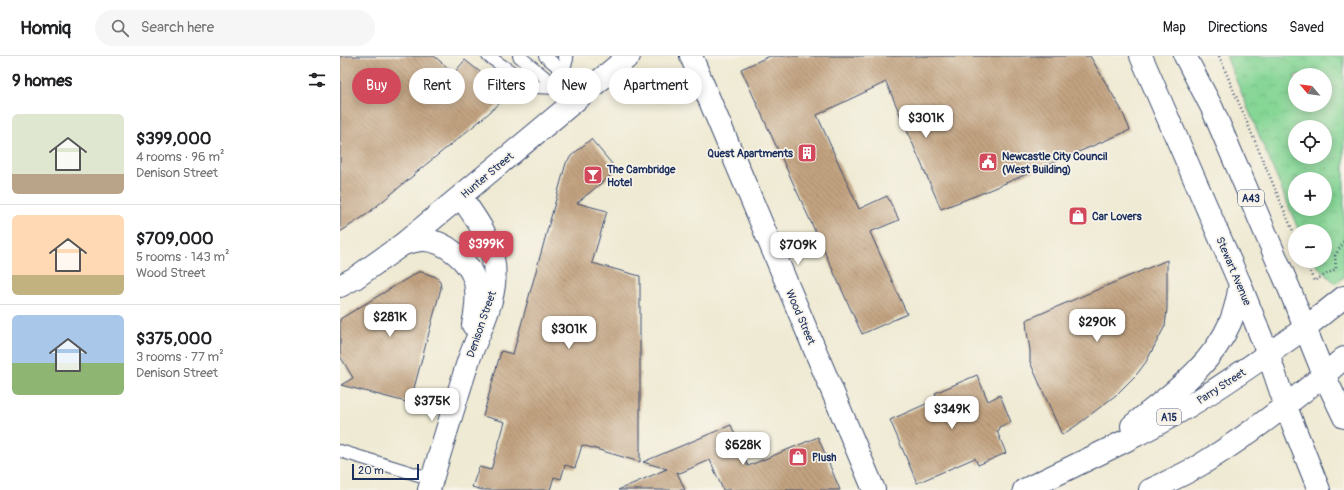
<!DOCTYPE html>
<meta charset="utf-8">
<style>
:root{--surface:#fff;--page:#f6f6f6;--text:#202124;--muted:#757577;--line:#e0e0e0;--accent:#d1495b}
body{margin:0;font-family:Pangolin,sans-serif;background:var(--page);color:var(--text);height:100vh;display:flex;flex-direction:column;font-size:15px;white-space:nowrap}
*{box-sizing:border-box;margin:0}
p{font-size:13px;color:var(--muted)}
.icon{flex:none;width:22px;height:22px;fill:none;stroke:currentColor;stroke-width:2;stroke-linecap:round;stroke-linejoin:round}
.map{position:relative;flex:1;overflow:hidden}
.sheet{display:flex;flex-direction:column;background:var(--surface);width:340px}
.sheet>*{flex:none}
.hud{position:absolute;left:12px;top:12px;width:380px;height:36px;display:flex;gap:8px}
.needle{width:26px;rotate:299deg}
.buttons{position:absolute;left:948px;top:12px;display:grid;gap:8px}
.buttons a{display:grid;place-items:center;width:44px;height:44px;border-radius:50%;background:var(--surface);box-shadow:0 2px 10px #0003;font-size:20px}
.scale{position:absolute;left:12px;bottom:10px;width:67px;box-sizing:border-box;padding-left:4px;border:2px solid #1b2f5e;border-top:0;font-size:11px;line-height:14px;white-space:nowrap;color:#1b2f5e;-webkit-text-stroke:3px #f7f3e8;paint-order:stroke}
.price{position:absolute;translate:-50% -34px;padding:0 9px;border-radius:8px;background:#fff;color:#222;font-size:13px;line-height:26px;filter:drop-shadow(0 1px 2px #0008)}
.price::after{content:'';position:absolute;left:50%;top:24px;width:12px;height:9px;margin-left:-6px;background:inherit;clip-path:polygon(0 0,100% 0,50% 100%)}
.price.selected{background:var(--accent);color:#fff}
ul{padding:0;list-style:none}
li{display:flex;align-items:center;gap:12px;height:100px;padding:0 12px}
li+li{border-top:1px solid var(--line)}
li span{display:grid;place-items:center;flex:none;width:112px;height:80px;border-radius:6px;color:#555}
li>.icon{margin-inline-start:auto}
span .icon{width:48px;height:48px;fill:#fffc;stroke-width:1}
li b{font-size:17px}
h2{display:flex;justify-content:space-between;align-items:center;height:48px;padding:0 12px;font-size:17px}
.tag{padding:0 14px;border-radius:18px;background:var(--surface);box-shadow:0 2px 10px #0003;font-size:14px;line-height:36px}
.tag.selected{background:var(--accent);color:#fff}
header{display:flex;align-items:center;gap:24px;box-sizing:border-box;height:56px;padding:0 20px;background:var(--surface);border-bottom:1px solid var(--line)}
header strong{font-size:19px}
nav{display:flex;gap:22px;margin-inline-start:auto;font-size:14px}
.search{width:280px;height:36px;background:var(--page);display:flex;align-items:center;gap:10px;box-sizing:border-box;padding:0 14px;border-radius:22px;color:var(--muted);font-size:15px}
main{display:flex;flex:1;min-height:0}
.map>svg:first-child{display:block}
.park{fill:url(#park-crowns);stroke:#50827a;fill-rule:evenodd}
.building{fill:url(#building-back-hatch)}
.lines{fill:none;stroke-linecap:round;stroke-linejoin:round}
.lane-casing{stroke:#3b4b70;stroke-width:14}
.street-casing{stroke:#3b4b70;stroke-width:24}
.secondary-casing{stroke:#3b4b70;stroke-width:24}
.primary-casing{stroke:#3b4b70;stroke-width:24}
.highway-casing{stroke:#3b4b70;stroke-width:24}
.path{stroke:#3b4b70;stroke-width:2.5;stroke-dasharray:1 3;stroke-linecap:butt}
.lane{stroke:#fff;stroke-width:12}
.street{stroke:#fff;stroke-width:22}
.secondary{stroke:#fff;stroke-width:22}
.primary{stroke:#fff;stroke-width:22}
.highway{stroke:#fff;stroke-width:22}
.labels{text-anchor:middle;stroke-width:3.5;stroke-linejoin:round;paint-order:stroke}
.shield{fill:#f7f3e8;stroke:#5d6a87;stroke-width:1}
.shield-label{font-size:10px;font-weight:bold;fill:#1b2f5e}
.poi-label{font-size:11px;font-weight:bold;fill:#1b2f5e;stroke:#f7f3e8;text-anchor:start}
.street-label{font-size:11px;fill:#1b2f5e;stroke:#f7f3e8}
</style>
<header>
<strong>Homiq</strong>
<div class="search"><svg class="icon" aria-label="search" viewBox="0 0 24 24"><circle cx="10" cy="10" r="6"/><path d="M15 15l6 6"/></svg>Search here</div>
<nav><a>Map</a><a>Directions</a><a>Saved</a></nav>
</header>
<main>
<section class="sheet">
<h2>9 homes<svg class="icon" aria-label="filters" viewBox="0 0 24 24"><path d="M4 7h16M4 17h16"/><circle cx="9" cy="7" r="2"/><circle cx="15" cy="17" r="2"/></svg></h2>
<ul>
<li><span style="background:linear-gradient(#dfe7d0 75%,#b9a48a 0)"><svg class="icon" aria-label="home" viewBox="0 0 24 24"><path d="M3 11l9-7 9 7M6 9v11h12V9"/></svg></span><div><b>$399,000</b><p>4 rooms · 96 m²</p><p>Denison Street</p></div></li>
<li><span style="background:linear-gradient(#ffd9b3 75%,#c2b280 0)"><svg class="icon" aria-label="home" viewBox="0 0 24 24"><path d="M3 11l9-7 9 7M6 9v11h12V9"/></svg></span><div><b>$709,000</b><p>5 rooms · 143 m²</p><p>Wood Street</p></div></li>
<li><span style="background:linear-gradient(#a9c7e8 60%,#8fb573 0)"><svg class="icon" aria-label="home" viewBox="0 0 24 24"><path d="M3 11l9-7 9 7M6 9v11h12V9"/></svg></span><div><b>$375,000</b><p>3 rooms · 77 m²</p><p>Denison Street</p></div></li>
</ul>
</section>
<div class="map">
<svg width="1004" height="434" viewBox="0 0 1004 434">
<defs>
<pattern id="park-crowns" width="20" height="18" patternUnits="userSpaceOnUse"><rect width="20" height="18" fill="#86d696"/><path d="M2 6a3 3 0 1 1 6 0M12 15a3 3 0 1 1 6 0" fill="none" stroke="#73b884"/></pattern>
<pattern id="building-back-hatch" width="6" height="6" patternUnits="userSpaceOnUse"><rect width="6" height="6" fill="#c2a380"/><path d="M-1 5l2 2M0 0l6 6M5-1l2 2" fill="none" stroke="#9d856c"/></pattern>
</defs>
<rect width="100%" height="100%" fill="#f7f3e8"/>
<filter id="ink" filterUnits="userSpaceOnUse"><feTurbulence type="fractalNoise" baseFrequency=".025" numOctaves="2"/><feDisplacementMap in="SourceGraphic" scale="8" xChannelSelector="R" yChannelSelector="G"/><feConvolveMatrix kernelMatrix="1 2 1 2 8 2 1 2 1" color-interpolation-filters="sRGB"/></filter>
<filter id="wash" filterUnits="userSpaceOnUse"><feTurbulence type="fractalNoise" baseFrequency=".012" numOctaves="4" result="noise"/><feDisplacementMap in="SourceGraphic" scale="16" xChannelSelector="R" yChannelSelector="G"/><feGaussianBlur stdDeviation="0.9" result="paint"/><feColorMatrix in="noise" values="0 0 0 0 0 0 0 0 0 0 0 0 0 0 0 0 0 1.4 0 .05"/><feComposite in="paint" operator="in"/></filter>
<g filter="url(#wash)">
<rect width="100%" height="100%" fill="#efead3"/>
<path class="park" d="M886,0H1004V221L996,228L972,205H985V175H959ZM955,19H985V49H955ZM955,71H985V101H955ZM955,123H985V153H955Z"/>
<g id="blocks">
<g class="building">
<path d="M0,0H94L114,17L125,4L169,39L141,64L73,119H74L26,159L0,176Z"/>
<path d="M430,0H750L781,53L790,74L640,138L601,153L546,26L477,59L519,153L547,140L559,164L530,176L567,258L522,278L401,13Z"/>
<path d="M251,83L277,114L237,147L267,155L252,207L300,220V406L242,389L235,412L225,409L221,423L214,421L210,434H142L132,431L139,411L151,414L165,366L143,360L161,295L173,298L226,107L231,100Z"/>
<path d="M827,204V253L825,270L806,306L797,318L776,339L737,369L722,379L690,306V294L687,276L686,264Z"/>
<path d="M78,216H82L96,221L100,225L101,232L70,347L1,329L13,322L0,300V263Z"/>
<path d="M637,319L648,345L660,339L671,366L659,371L660,374L657,375L666,397L638,409L635,402L577,427L550,364L597,343L595,337Z"/>
<path d="M391,369L408,410L478,381L500,434H383L370,404L340,417L337,416L345,434H278L327,413L303,406Z"/>
</g>
</g>
</g>
<g filter="url(#ink)">
<use href="#blocks" fill-opacity="0" stroke="#3b4b70" stroke-width="1"/>
<g class="lines">
<defs>
<g id="lane">
<path d="M148,0L194,31L218,32"/>
<path d="M179,0L219,33"/>
<path d="M205,0L218,11V32"/>
<path d="M221,22L227,3L224,0"/>
<path d="M0,395L92,423"/>
</g>
<g id="street">
<path d="M351,0L534,434"/>
<path d="M63,188C69,187 76,184 82,184C103,183 130,205 135,226C138,240 136,255 133,269"/>
<path d="M89,434C101,392 114,351 127,309C138,275 161,240 153,202C149,179 134,160 121,141"/>
</g>
<g id="secondary">
<path d="M965,272L1004,241"/>
<path d="M984,319L1004,302"/>
</g>
<path id="primary" d="M0,230L15,222L63,188L289,0"/>
<g id="highway">
<path d="M801,0L900,228L928,298L946,351L979,434"/>
<path d="M845,0L872,52L949,232L984,319L1004,361"/>
<path d="M792,370C828,340 871,311 890,267C895,255 898,241 900,228"/>
<path d="M684,434C739,407 796,382 849,350C889,326 927,299 965,272"/>
<path d="M810,434C829,425 848,417 865,406C907,380 946,350 984,319"/>
</g>
</defs>
<use href="#lane" class="lane-casing"/>
<use href="#street" class="street-casing"/>
<use href="#secondary" class="secondary-casing"/>
<use href="#primary" class="primary-casing"/>
<use href="#highway" class="highway-casing"/>
<g class="path">
<path d="M879,0L955,180"/>
<path d="M965,205L974,225L996,213L995,200L1004,185"/>
</g>
<use href="#lane" class="lane"/>
<use href="#street" class="street"/>
<use href="#secondary" class="secondary"/>
<use href="#primary" class="primary"/>
<use href="#highway" class="highway"/>
</g>
</g>
<defs>
<symbol id="building-square" viewBox="-11 -11 22 22"><rect x="-9" y="-9" width="18" height="18" rx="4" fill="#d1495b" stroke="#f7f3e8"/><path d="M-4-6H4V6H1V3H-1V6H-4ZM-2.5-4.3h1.7v1.8h-1.7ZM.8-4.3h1.7v1.8H.8ZM-2.5-1h1.7V.8h-1.7ZM.8-1h1.7V.8H.8Z" fill="#fff"/></symbol>
<symbol id="civic-square" viewBox="-11 -11 22 22"><rect x="-9" y="-9" width="18" height="18" rx="4" fill="#d1495b" stroke="#f7f3e8"/><path d="M-.6-6.5H3V-4.5H.6V-3L4-1V1h2V6H-6V1h2V-1L-.6-3ZM-1.2 2.5V6h2.4V2.5Z" fill="#fff"/></symbol>
<symbol id="bar-square" viewBox="-11 -11 22 22"><rect x="-9" y="-9" width="18" height="18" rx="4" fill="#d1495b" stroke="#f7f3e8"/><path d="M-6-5H6L.8 .8V4.5H3.5V6h-7V4.5H-.8V.8Z" fill="#fff"/></symbol>
<symbol id="shop-square" viewBox="-11 -11 22 22"><rect x="-9" y="-9" width="18" height="18" rx="4" fill="#d1495b" stroke="#f7f3e8"/><path d="M-5-2.5h2.3a2.7 3.5 0 0 1 5.4 0H5L5.5 6h-11ZM-1.5-2.5h3a1.5 2.3 0 0 0-3 0Z" fill="#fff"/></symbol>
</defs>
<g fill-rule="evenodd">
<use href="#building-square" x="456" y="86" width="22" height="22"/>
<use href="#civic-square" x="637" y="95" width="22" height="22"/>
<use href="#bar-square" x="242" y="108" width="22" height="22"/>
<use href="#shop-square" x="727" y="149" width="22" height="22"/>
<use href="#shop-square" x="447" y="390" width="22" height="22"/>
</g>
<g class="labels">
<g class="shield">
<rect x="898" y="134" width="26" height="16" rx="3"/>
<rect x="817" y="353" width="24" height="16" rx="3"/>
</g>
<g class="shield-label">
<text x="911" y="146">A43</text>
<text x="829" y="365">A15</text>
</g>
<g class="poi-label">
<text x="453" y="101" text-anchor="end">Quest Apartments</text>
<text x="662" y="104">Newcastle City Council<tspan x="662" dy="13">(West Building)</tspan></text>
<text x="267" y="117">The Cambridge<tspan x="267" dy="13">Hotel</tspan></text>
<text x="752" y="164">Car Lovers</text>
<text x="472" y="405">Plush</text>
</g>
<g class="street-label">
<text transform="translate(147 119) rotate(-40)" y="4">Hunter Street</text>
<text transform="translate(894 215) rotate(67)" y="4">Stewart Avenue</text>
<text transform="translate(461 261) rotate(67)" y="4">Wood Street</text>
<text transform="translate(141 268) rotate(-71)" y="4">Denison Street</text>
<text transform="translate(881 330) rotate(-33)" y="4">Parry Street</text>
</g>
</g>
</svg>
<div class="buttons">
<a><svg class="needle" viewBox="-14 -14 28 28"><path d="M0-13l5 13h-10z" fill="#e53935"/><path d="M0 13l5-13h-10z" fill="#757577"/></svg></a>
<a><svg class="icon" aria-label="locate" viewBox="0 0 24 24"><circle cx="12" cy="12" r="6"/><path d="M12 2v4M12 18v4M2 12h4M18 12h4"/></svg></a>
<a>+</a>
<a>−</a>
</div>
<div class="scale">20 m</div>
<b class="price" style="left:586px;top:83px">$301K</b>
<b class="price selected" style="left:146px;top:209px">$399K</b>
<b class="price" style="left:458px;top:210px">$709K</b>
<b class="price" style="left:50px;top:282px">$281K</b>
<b class="price" style="left:757px;top:287px">$290K</b>
<b class="price" style="left:229px;top:294px">$301K</b>
<b class="price" style="left:92px;top:366px">$375K</b>
<b class="price" style="left:612px;top:374px">$349K</b>
<b class="price" style="left:403px;top:410px">$628K</b>
<div class="hud">
<a class="tag selected">Buy</a>
<a class="tag">Rent</a>
<a class="tag">Filters</a>
<a class="tag">New</a>
<a class="tag">Apartment</a>
</div>
</div>
</main>
